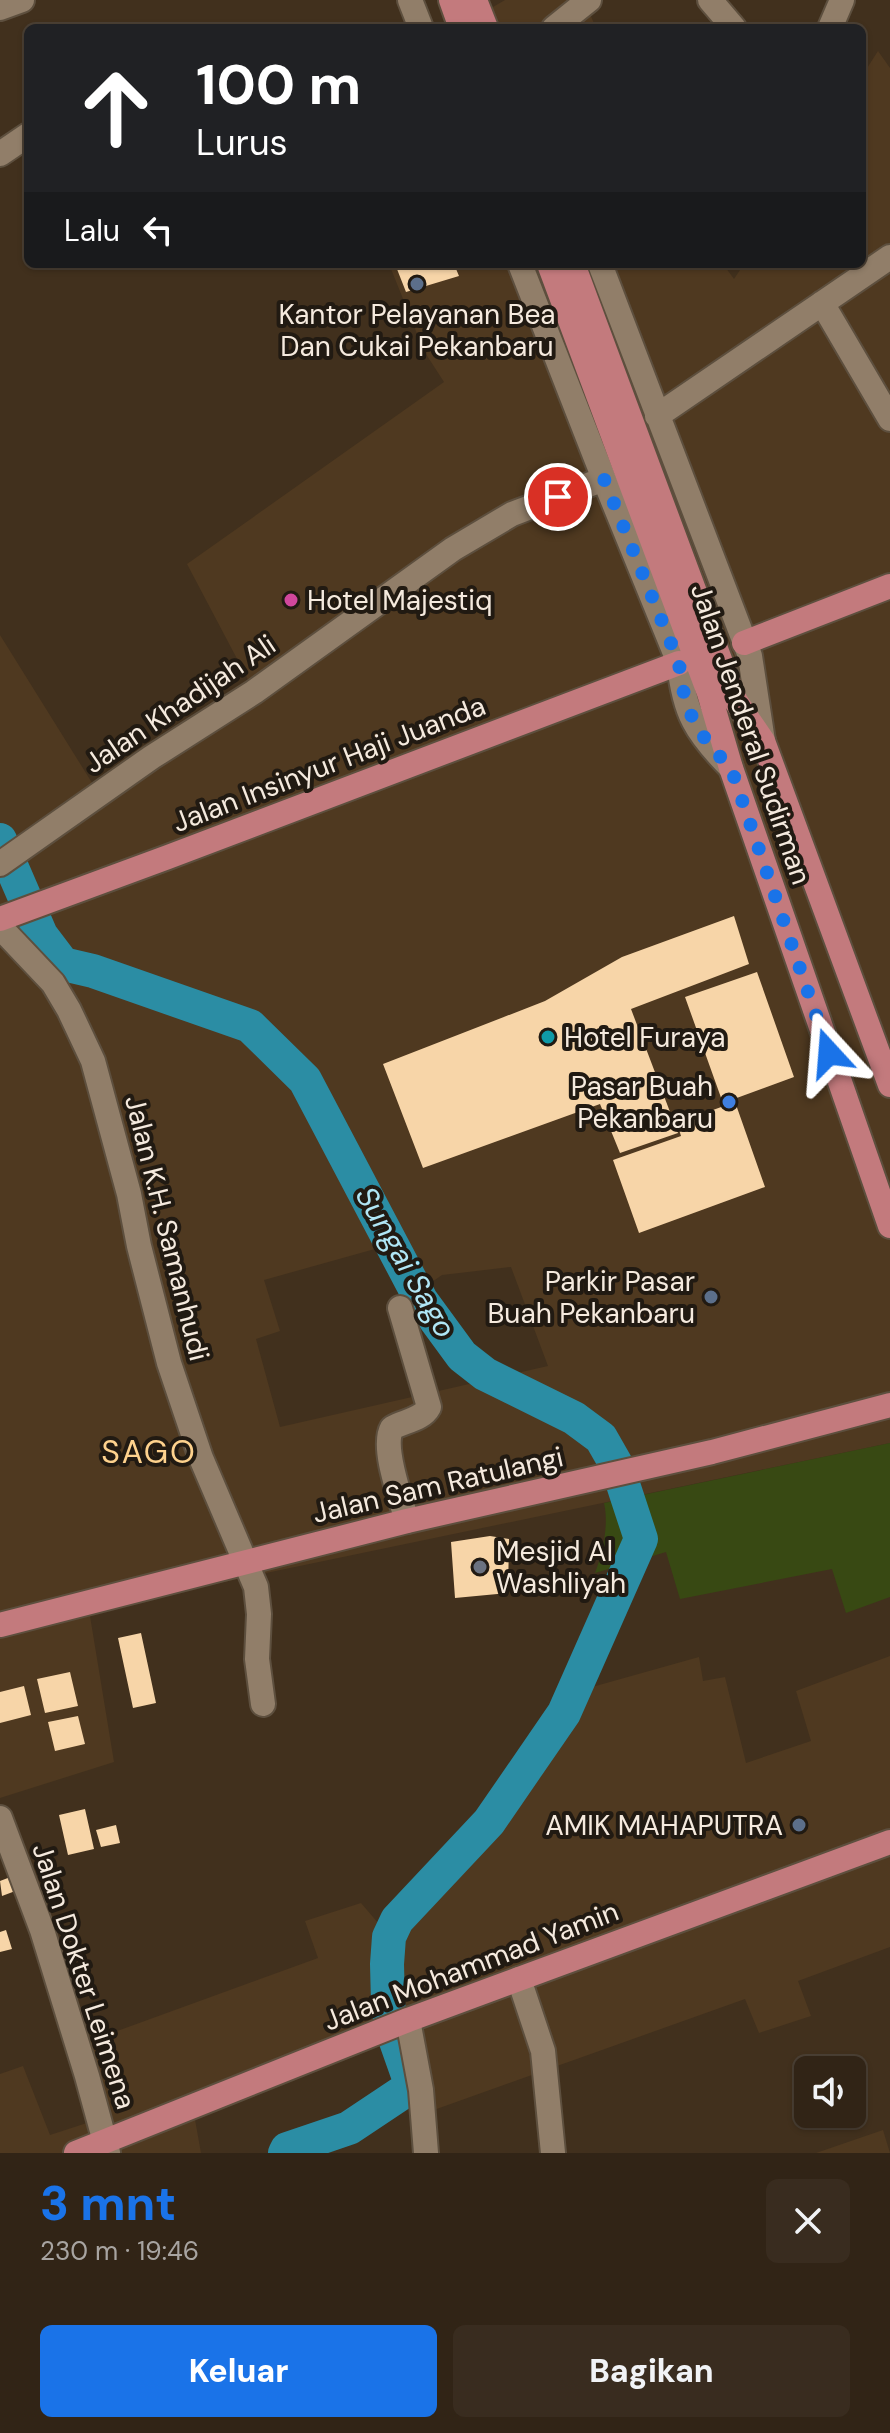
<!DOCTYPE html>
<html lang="id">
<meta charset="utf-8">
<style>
body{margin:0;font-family:"DM Sans",sans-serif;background:#392c1f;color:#f1f3f6;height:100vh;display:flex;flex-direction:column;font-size:30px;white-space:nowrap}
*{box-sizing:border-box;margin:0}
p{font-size:26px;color:#a8a4a1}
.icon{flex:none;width:44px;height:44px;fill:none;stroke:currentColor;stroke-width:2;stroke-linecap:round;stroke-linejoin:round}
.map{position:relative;height:2153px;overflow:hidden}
.details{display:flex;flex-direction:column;background:#312416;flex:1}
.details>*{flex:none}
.guide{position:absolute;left:24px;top:24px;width:842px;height:244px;border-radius:12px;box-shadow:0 2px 6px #0004,0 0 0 2px #4c4135;background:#202124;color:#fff;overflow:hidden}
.tools{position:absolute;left:794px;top:2056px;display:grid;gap:16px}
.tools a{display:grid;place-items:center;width:72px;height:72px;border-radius:12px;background:#312416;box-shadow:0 2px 6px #0004,0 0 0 2px #4c4135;font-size:40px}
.pin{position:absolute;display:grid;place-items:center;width:68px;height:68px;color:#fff;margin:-34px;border:4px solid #fff;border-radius:50%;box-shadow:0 2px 8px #0007}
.me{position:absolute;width:88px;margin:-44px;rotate:341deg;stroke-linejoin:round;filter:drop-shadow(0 0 6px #0008)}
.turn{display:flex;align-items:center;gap:28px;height:168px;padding:0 40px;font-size:36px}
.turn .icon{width:104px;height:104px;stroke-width:2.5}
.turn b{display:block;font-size:56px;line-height:68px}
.then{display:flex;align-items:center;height:76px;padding:0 40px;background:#0003;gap:16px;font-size:30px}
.round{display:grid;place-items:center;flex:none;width:84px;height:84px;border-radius:12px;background:#392c1f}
.overview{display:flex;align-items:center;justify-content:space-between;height:136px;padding:0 40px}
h1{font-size:48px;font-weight:800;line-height:60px;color:#1a73e8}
.cta{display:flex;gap:16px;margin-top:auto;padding:16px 40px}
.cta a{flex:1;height:92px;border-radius:12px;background:#1a73e8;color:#fff;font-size:32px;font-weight:800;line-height:92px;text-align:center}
.cta a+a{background:#392c1f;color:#f1f3f6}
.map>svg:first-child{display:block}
.built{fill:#4f3920;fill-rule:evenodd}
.green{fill:#384913}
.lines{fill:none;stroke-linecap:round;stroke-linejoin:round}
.river{stroke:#2b8da4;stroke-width:34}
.building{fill:#f7d5a8}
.minor-casing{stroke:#5d4f3e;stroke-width:28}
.major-casing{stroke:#5d4f3e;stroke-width:28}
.minor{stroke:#917e69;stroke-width:24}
.major{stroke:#c37a7d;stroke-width:24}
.route{stroke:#1a73e8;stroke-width:14;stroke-dasharray:0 25.2}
.service-dot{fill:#5c6f8a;stroke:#211a12;stroke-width:3}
.hotel-dot{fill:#d1479c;stroke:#211a12;stroke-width:3}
.culture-dot{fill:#0f9aa8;stroke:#211a12;stroke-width:3}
.shop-dot{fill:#3f7fe0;stroke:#211a12;stroke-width:3}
.worship-dot{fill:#6b7280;stroke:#211a12;stroke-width:3}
.labels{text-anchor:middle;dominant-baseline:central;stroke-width:8;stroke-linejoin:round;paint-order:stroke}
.poi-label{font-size:28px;fill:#f5eade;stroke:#211a12;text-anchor:start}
.street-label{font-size:28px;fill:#f5eade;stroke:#211a12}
.water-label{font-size:30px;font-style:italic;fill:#b0e6f5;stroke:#211a12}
.quarter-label{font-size:32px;letter-spacing:2px;fill:#fed28d;stroke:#211a12}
</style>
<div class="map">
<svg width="890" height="2153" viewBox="0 0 890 2153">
<rect width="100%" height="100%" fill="#41301d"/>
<!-- built -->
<path class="built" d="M 505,0 L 584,0 L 596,28 L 457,28 Z
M 878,51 L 890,68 L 890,1443 L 89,1610 L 114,1762 L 0,1798 L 0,635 L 99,794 L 254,691 L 187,564 L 444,382 L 424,351 L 389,264 L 723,264 L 734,279 L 744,264 L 862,264 L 862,76 ZM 382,1247 L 410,1297 L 442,1275 L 511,1267 L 548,1366 L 280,1427 L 256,1339 L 280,1331 L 264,1280 Z
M 890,1656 L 890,1947 L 798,1981 L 811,2016 L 759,2033 L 745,1999 L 431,2111 L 410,2031 L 194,2114 L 201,2153 L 0,2153 L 0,2074 L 23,2066 L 50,2135 L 99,2119 L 76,2046 L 318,1958 L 305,1921 L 361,1903 L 379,1924 L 383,1935 L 402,1909 L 458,1848 L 560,1696 L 699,1657 L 703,1681 L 725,1677 L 746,1763 L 811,1741 L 796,1691 Z
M 883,2130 L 890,2153 L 816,2153 Z"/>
<!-- green -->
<path class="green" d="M 890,1443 L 890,1597 L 846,1613 L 832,1569 L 680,1599 L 666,1552 L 595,1573 C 603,1552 609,1524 604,1503 Z"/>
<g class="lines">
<!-- river -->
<path class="river" d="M 0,840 L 41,935 L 63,964 L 93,971 L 250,1026 L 305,1080 L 421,1300 L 462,1356 L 485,1374 L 574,1418 L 601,1438 L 617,1466 L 641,1539 L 564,1713 L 489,1822 L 397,1920 L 389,1937 L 387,1964 L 388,2003 L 391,2027 L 410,2081 L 409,2088 L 349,2128 L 287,2149 L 285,2153"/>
</g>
<!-- building -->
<path class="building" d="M 395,264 L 454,264 L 459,276 L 406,292 Z
M 734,916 L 749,964 L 631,1009 L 678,1133 L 620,1153 L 600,1104 L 423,1168 L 383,1064 L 545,1001 L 622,957 Z
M 757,972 L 794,1077 L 734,1099 L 765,1187 L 639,1233 L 613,1160 L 681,1136 L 677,1123 L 724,1106 L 685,997 Z
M 490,1536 L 509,1539 L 508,1593 L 455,1598 L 451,1542 Z
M 141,1633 L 156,1703 L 133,1708 L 118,1638 Z
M 70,1672 L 78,1706 L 45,1713 L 37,1679 Z
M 24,1686 L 31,1715 L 0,1723 L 0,1692 Z
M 78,1716 L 85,1744 L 55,1751 L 48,1722 Z
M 85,1809 L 94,1849 L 68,1855 L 59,1815 Z
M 116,1825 L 120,1843 L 101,1847 L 96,1830 Z
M 13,1876 L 18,1890 L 2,1896 L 0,1881 Z
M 6,1930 L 12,1949 L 0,1952 L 0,1932 Z"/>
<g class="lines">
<defs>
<path id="minor" d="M 410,0 L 421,28
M 710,0 L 734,28
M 0,8 L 22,0
M 554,28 L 589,0
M 830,28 L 842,0
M 0,154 L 28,135
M 520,264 L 604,479 L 679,663 C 684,713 696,733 731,768
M 600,264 L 750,656 L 763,741
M 822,303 L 890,419
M 657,416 L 890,257
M 0,864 L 152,757 L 254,692 L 453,549 L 512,514 L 604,479
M 0,927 L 53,983 L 69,1010 L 93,1061 L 129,1194 L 139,1246 L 169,1363 L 201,1458 L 256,1587 L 259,1614 L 257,1659 L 263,1704
M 400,1308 L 429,1407 C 422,1420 404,1421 392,1428 C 381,1447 401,1499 407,1521
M 0,1818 L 42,1930 L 87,2076 L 108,2153
M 519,1979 L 543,2051 L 553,2153
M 408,2020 L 421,2090 L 426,2153"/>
<path id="major" d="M 451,0 L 461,28
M 475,0 L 486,28
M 549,264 L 709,693 L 731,768 L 890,1226
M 573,264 L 735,700 L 763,741 L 890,1085
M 744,643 L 890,586
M 0,919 L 168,857 L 679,663
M 0,1625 L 407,1521 L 712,1452 L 890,1405
M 76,2153 L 408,2020 L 890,1842"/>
</defs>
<!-- minor casing -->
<use href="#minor" class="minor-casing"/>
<!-- major casing -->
<use href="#major" class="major-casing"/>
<!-- minor -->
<use href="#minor" class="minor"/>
<!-- major -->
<use href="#major" class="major"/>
</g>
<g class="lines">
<!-- route -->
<path class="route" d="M 558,497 L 604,479 L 679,663 C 684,712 697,734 731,768 L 829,1053"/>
</g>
<!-- markers -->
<g class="service-dot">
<circle cx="417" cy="284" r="8"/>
<circle cx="711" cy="1297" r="8"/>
<circle cx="799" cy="1825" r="8"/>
</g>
<circle class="hotel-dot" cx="291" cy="600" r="8"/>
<circle class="culture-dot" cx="548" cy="1037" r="8"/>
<circle class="shop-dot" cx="729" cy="1102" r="8"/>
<circle class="worship-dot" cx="480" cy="1567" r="8"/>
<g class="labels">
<!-- poi labels -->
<g class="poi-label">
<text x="417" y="314" text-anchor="middle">Kantor Pelayanan Bea<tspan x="417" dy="32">Dan Cukai Pekanbaru</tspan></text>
<text x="307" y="600">Hotel Majestiq</text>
<text x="564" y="1037">Hotel Furaya</text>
<text x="713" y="1086" text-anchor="end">Pasar Buah<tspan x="713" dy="32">Pekanbaru</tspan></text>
<text x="695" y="1281" text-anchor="end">Parkir Pasar<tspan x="695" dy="32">Buah Pekanbaru</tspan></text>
<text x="496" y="1551">Mesjid Al<tspan x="496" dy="32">Washliyah</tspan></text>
<text x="783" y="1825" text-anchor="end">AMIK MAHAPUTRA</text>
</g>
<!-- street labels -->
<g class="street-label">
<text transform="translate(180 704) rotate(-34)">Jalan Khadijah Ali</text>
<text transform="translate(751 734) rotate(71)">Jalan Jenderal Sudirman</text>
<text transform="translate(329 764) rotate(-21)">Jalan Insinyur Haji Juanda</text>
<text transform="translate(167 1228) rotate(76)">Jalan K.H. Samanhudi</text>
<text transform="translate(438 1485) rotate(-13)">Jalan Sam Ratulangi</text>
<text transform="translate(471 1966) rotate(-21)">Jalan Mohammad Yamin</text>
<text transform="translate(84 1976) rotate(72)">Jalan Dokter Leimena</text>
</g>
<!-- water labels -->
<g class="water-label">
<text transform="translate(406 1262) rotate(60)">Sungai Sago</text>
</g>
<!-- quarter labels -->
<g class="quarter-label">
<text x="149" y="1452">SAGO</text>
</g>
</g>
</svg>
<div class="tools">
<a><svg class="icon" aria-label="sound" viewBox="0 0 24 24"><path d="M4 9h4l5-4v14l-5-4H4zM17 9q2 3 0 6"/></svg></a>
</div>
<div class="pin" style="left:558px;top:497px;background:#d93025"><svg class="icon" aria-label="arrive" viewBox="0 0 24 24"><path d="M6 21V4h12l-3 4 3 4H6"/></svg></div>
<svg class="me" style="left:829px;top:1053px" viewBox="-20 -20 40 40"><path d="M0-17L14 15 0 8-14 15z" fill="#1a73e8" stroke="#fff" stroke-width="4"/></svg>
<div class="guide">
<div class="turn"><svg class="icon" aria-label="ahead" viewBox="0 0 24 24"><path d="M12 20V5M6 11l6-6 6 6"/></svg><div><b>100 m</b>Lurus</div></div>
<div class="then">Lalu<svg class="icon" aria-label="left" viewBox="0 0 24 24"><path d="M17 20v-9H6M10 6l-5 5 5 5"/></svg></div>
</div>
</div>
<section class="details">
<div class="overview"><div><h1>3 mnt</h1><p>230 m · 19:46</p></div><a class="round"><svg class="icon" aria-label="close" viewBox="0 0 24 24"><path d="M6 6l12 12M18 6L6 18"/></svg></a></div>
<div class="cta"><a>Keluar</a><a>Bagikan</a></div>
</section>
